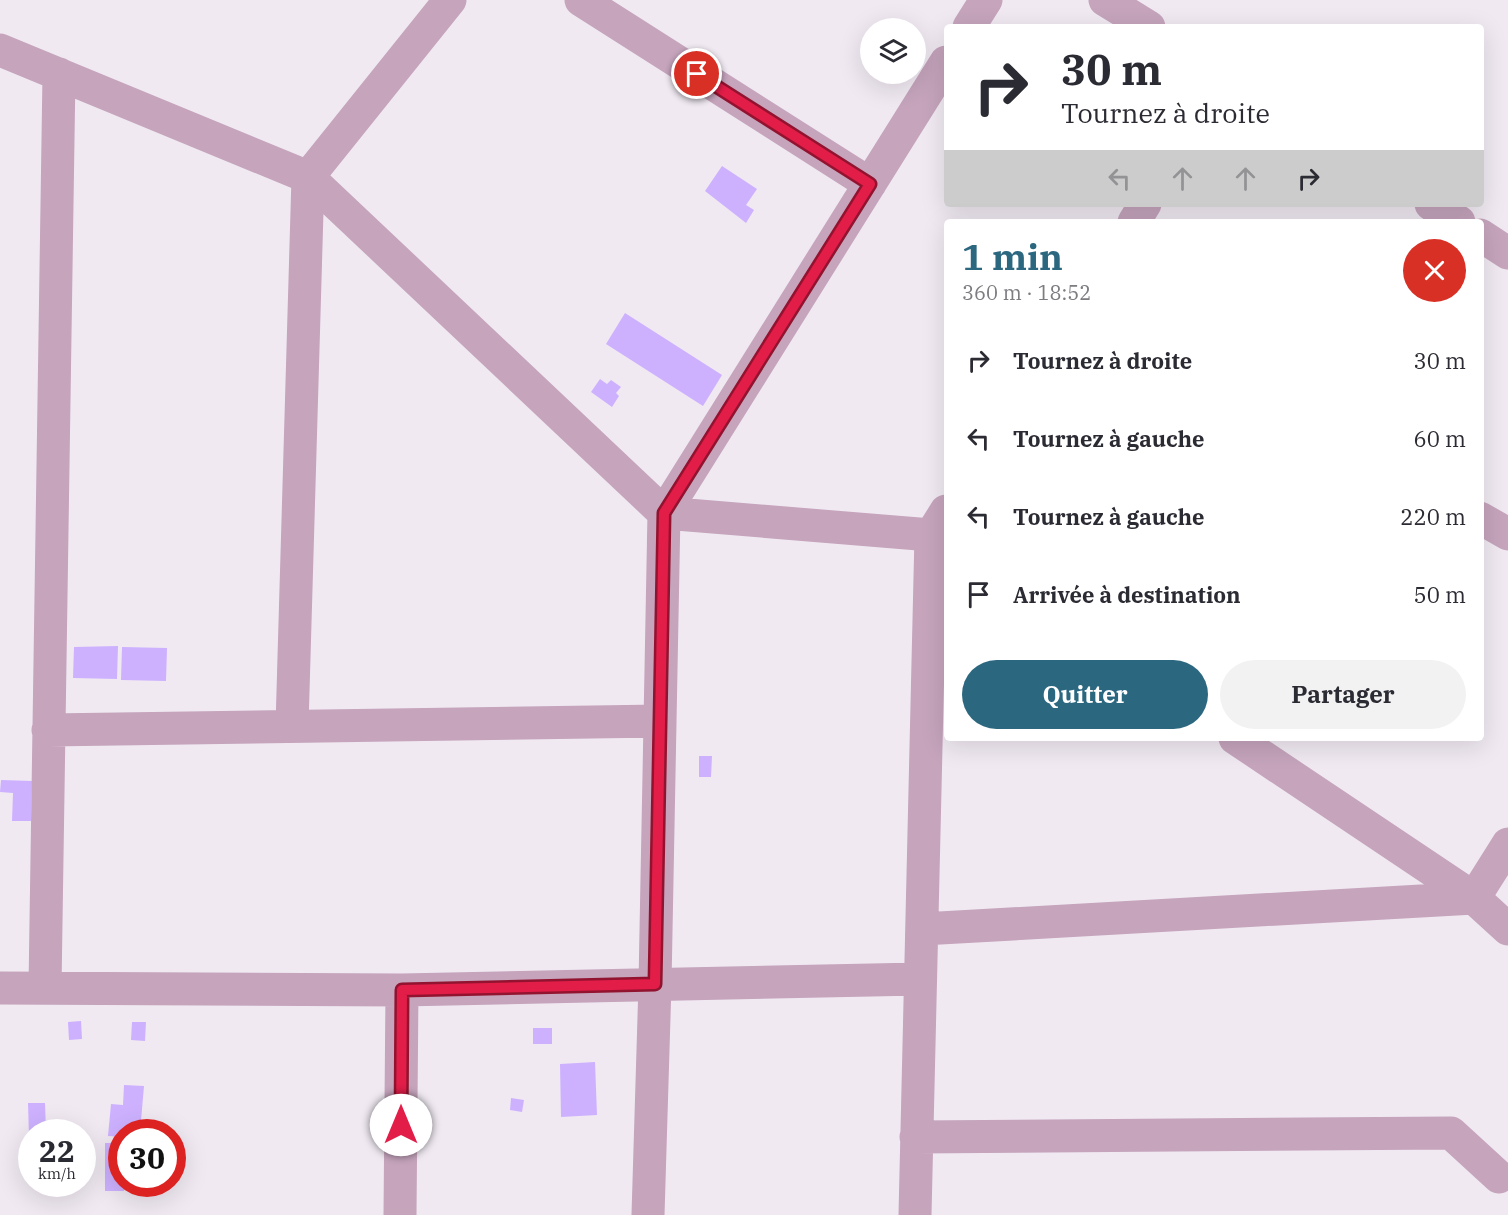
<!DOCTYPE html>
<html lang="fr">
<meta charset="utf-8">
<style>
body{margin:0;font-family:"IBM Plex Serif",serif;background:#f2f2f3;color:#2b2b33;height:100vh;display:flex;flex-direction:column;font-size:22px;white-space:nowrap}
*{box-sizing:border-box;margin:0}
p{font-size:20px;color:#7c7c81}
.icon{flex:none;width:33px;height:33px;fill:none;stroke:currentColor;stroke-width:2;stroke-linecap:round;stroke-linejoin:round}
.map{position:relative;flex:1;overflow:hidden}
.details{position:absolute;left:944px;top:219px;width:540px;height:522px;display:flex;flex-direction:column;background:#fff;border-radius:6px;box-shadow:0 6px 24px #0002}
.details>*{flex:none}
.top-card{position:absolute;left:944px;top:24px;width:540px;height:183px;border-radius:6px;box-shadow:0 6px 24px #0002;background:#fff;color:#2b2b33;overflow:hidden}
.tools{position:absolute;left:860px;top:18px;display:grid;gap:12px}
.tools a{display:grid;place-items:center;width:66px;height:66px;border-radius:50%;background:#fff;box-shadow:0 6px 24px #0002;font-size:30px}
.speed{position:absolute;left:18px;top:1119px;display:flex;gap:12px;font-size:30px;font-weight:700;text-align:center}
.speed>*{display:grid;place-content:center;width:78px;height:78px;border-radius:50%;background:#fff;box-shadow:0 6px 24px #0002;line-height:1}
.speed small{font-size:15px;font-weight:400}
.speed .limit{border:9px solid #d22;background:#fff;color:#111}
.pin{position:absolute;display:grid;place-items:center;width:51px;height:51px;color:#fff;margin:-26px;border:3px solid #fff;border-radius:50%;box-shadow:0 2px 6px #0007}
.me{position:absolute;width:66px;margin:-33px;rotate:0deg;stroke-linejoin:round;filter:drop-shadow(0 0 4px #0008)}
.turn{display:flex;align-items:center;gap:21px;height:126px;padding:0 18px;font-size:27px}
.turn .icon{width:78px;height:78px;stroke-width:2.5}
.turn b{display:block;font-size:42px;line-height:51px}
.lanes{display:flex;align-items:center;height:57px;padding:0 18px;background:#0003;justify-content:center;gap:30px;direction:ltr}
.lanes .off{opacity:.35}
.round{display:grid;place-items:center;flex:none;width:63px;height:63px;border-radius:32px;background:#f2f2f3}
.summary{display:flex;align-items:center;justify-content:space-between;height:102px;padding:0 18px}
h1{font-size:36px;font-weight:800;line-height:45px;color:#2c6780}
.primary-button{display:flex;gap:12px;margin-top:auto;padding:12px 18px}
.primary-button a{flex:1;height:69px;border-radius:36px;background:#2c6780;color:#fff;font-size:24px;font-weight:800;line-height:69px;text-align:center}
.primary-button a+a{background:#f2f2f3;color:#2b2b33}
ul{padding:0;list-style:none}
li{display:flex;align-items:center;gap:18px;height:78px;padding:0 18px}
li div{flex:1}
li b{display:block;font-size:22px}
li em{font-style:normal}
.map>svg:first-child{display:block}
.building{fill:#cdb1ff}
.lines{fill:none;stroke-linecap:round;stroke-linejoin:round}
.minor{stroke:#c5a4bc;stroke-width:33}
.route-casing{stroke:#92132f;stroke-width:15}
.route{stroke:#e11d48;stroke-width:10}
</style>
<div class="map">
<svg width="1508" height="1215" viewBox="0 0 1508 1215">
<rect width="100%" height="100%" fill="#f0e9f2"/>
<!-- building -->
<path class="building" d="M 722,166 L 757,189 L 746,205 L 754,210 L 746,223 L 705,191 Z
M 625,313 L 722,375 L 703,406 L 606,344 Z
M 600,379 L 607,384 L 611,380 L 621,387 L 616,393 L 619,396 L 612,407 L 591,392 Z
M 118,646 L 117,679 L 73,678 L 74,647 Z
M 122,647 L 167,648 L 166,681 L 121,680 Z
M 699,756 L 712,756 L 711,777 L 699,777 Z
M 1,780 L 32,781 L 31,821 L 12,821 L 13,793 L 0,792 Z
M 81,1021 L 82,1039 L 69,1040 L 68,1022 Z
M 132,1022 L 146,1022 L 145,1041 L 131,1040 Z
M 533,1028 L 552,1028 L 552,1044 L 533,1044 Z
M 595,1062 L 597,1115 L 561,1117 L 560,1064 Z
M 124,1085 L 144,1086 L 140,1132 L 122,1132 L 122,1137 L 108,1136 L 111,1104 L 123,1105 Z
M 511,1098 L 524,1100 L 522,1112 L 510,1110 Z
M 28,1103 L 45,1103 L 46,1132 L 32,1132 L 32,1136 L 29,1137 Z
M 105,1143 L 122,1143 L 122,1184 L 124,1184 L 124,1191 L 105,1191 Z"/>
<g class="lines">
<!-- minor -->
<path class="minor" d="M 581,0 L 870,184
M 1105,0 L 1149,27
M 969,27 L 986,0
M 0,50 L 308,177 L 664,513 L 655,984 L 648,1215
M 946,62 L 664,513 L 931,535 L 946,546
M 1431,204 L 1459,222
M 1134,222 L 1145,204
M 1480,235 L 1508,253
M 1480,518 L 1508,534
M 292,726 L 308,177 L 450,0
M 48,730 L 660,721
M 1235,738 L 1474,898 L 1508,929
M 1474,898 L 1508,844
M 922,929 L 1474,898
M 0,988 L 402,990 L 920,979
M 45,988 L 59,74
M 916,1137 L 1451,1133 L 1499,1177
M 400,1215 L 402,990
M 915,1215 L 931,535 L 946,511"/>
</g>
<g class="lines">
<defs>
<path id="route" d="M 401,1125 L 402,990 L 655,984 L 664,513 L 870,184 L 697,74"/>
</defs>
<!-- route casing -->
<use href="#route" class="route-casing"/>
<!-- route -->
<use href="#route" class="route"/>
</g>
</svg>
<div class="tools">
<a><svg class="icon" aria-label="layers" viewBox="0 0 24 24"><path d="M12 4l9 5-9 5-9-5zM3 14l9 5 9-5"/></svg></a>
</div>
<div class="speed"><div>22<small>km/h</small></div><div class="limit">30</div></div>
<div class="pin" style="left:697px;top:74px;background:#d93025"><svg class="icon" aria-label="arrive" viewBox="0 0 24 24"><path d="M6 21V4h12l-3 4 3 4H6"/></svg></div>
<svg class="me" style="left:401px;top:1125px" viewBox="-20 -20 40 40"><circle r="19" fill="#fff"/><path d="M0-13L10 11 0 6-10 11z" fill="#e11d48"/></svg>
<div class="top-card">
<div class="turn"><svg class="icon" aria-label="right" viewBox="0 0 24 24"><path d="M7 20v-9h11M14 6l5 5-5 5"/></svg><div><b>30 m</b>Tournez à droite</div></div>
<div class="lanes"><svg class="icon off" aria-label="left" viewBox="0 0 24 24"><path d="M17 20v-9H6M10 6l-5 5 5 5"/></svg><svg class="icon off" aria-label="ahead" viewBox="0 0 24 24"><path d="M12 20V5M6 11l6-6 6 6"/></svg><svg class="icon off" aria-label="ahead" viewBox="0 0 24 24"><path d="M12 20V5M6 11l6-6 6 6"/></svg><svg class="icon" aria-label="right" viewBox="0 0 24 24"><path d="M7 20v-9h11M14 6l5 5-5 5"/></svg></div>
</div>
<section class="details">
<div class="summary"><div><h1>1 min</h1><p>360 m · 18:52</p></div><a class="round" style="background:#d93025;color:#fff"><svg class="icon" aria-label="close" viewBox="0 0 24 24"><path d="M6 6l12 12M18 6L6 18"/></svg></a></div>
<ul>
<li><svg class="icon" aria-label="right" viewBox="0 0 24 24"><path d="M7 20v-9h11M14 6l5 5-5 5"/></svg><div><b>Tournez à droite</b></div><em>30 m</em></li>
<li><svg class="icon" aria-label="left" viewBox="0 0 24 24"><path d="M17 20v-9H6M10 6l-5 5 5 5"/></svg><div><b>Tournez à gauche</b></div><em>60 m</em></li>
<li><svg class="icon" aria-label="left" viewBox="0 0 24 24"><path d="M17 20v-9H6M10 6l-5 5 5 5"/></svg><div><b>Tournez à gauche</b></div><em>220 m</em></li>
<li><svg class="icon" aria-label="arrive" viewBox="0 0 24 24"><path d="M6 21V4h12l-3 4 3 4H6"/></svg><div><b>Arrivée à destination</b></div><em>50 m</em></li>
</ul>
<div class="primary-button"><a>Quitter</a><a>Partager</a></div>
</section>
</div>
